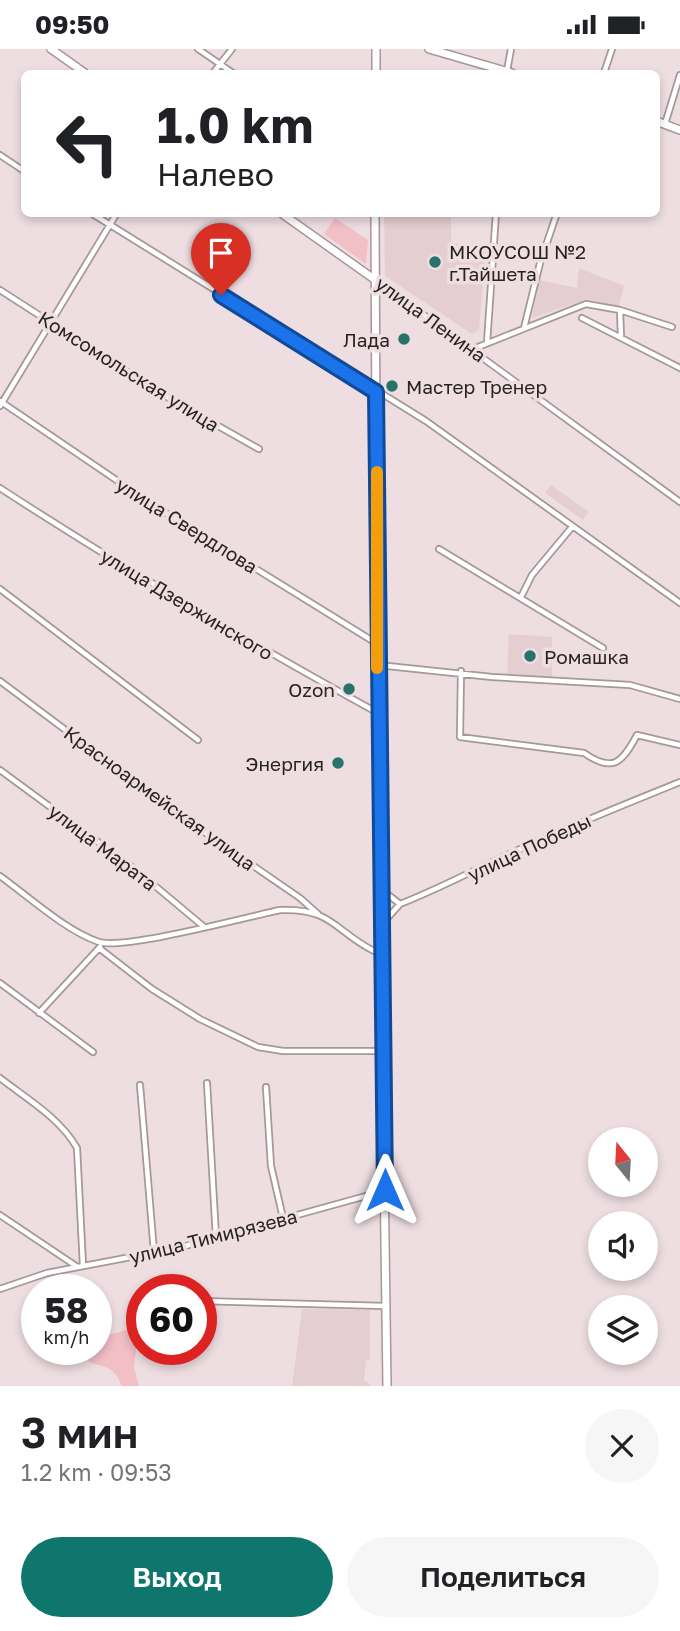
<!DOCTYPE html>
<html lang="ru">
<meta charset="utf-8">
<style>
body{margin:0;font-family:"Golos Text",sans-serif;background:#f6f6f6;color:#202124;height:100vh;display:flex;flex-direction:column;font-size:26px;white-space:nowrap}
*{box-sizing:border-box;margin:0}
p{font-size:23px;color:#757577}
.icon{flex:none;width:38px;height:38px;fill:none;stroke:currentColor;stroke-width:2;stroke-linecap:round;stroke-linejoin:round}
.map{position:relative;height:1337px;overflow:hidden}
.details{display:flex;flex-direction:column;background:#fff;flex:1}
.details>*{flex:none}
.banner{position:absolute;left:21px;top:21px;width:639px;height:147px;border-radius:10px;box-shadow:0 4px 10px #0003;background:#fff;color:#202124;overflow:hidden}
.needle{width:46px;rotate:342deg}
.buttons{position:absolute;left:588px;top:1078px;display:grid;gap:14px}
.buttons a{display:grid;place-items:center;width:70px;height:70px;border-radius:50%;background:#fff;box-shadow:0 4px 10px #0003;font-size:35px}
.speed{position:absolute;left:21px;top:1225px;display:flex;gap:14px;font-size:35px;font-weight:700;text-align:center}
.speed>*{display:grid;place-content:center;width:91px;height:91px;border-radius:50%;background:#fff;box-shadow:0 4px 10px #0003;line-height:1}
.speed small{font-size:18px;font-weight:400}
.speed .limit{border:10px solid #d22;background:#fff;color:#111}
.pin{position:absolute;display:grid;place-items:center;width:60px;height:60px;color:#fff;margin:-72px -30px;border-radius:50% 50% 50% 0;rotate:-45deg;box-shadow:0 0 7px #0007}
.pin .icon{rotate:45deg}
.me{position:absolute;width:77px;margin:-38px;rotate:0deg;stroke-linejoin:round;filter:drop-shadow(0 0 5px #0008)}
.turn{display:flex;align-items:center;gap:24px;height:147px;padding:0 21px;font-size:32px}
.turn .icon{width:91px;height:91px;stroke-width:2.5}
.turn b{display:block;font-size:49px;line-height:60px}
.round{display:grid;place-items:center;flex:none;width:74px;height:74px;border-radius:37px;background:#f6f6f6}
.summary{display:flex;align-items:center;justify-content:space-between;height:119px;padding:0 21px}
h1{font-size:42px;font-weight:600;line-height:52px}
.primary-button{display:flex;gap:14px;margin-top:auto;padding:14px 21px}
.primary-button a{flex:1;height:80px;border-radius:42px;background:#0f766e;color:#fff;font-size:28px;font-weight:600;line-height:80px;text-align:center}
.primary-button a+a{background:#f6f6f6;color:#202124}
.status{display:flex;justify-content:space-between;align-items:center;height:49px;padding:0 35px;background:#fff;direction:ltr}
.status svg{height:19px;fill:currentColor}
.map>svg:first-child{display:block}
.built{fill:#e5ced1}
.green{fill:#f2bfc7}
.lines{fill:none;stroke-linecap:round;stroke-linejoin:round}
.minor-casing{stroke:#a69799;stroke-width:8}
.secondary-casing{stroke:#a69799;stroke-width:10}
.primary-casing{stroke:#a69799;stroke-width:10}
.minor{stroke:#fff;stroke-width:4.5}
.secondary{stroke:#fff;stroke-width:7}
.primary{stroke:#fff;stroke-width:7}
.route-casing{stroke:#114b97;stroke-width:18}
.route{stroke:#1a73e8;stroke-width:12}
.slow{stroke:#f59e0b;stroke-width:12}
.poi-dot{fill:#28726c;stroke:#eedee1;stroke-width:2.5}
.labels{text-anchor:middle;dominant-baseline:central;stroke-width:7;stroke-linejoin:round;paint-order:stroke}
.poi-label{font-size:19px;fill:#282223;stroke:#eedee1;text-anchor:start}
.street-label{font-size:19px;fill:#282223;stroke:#eedee1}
</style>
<div class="status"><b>09:50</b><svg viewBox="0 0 49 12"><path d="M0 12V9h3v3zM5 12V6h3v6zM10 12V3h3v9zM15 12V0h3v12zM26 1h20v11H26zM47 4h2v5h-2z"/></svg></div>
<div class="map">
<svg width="680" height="1337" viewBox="0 0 680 1337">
<rect width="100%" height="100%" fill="#eedee1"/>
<!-- built -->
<path class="built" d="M 384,165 L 451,165 L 451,194 L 479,196 L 479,198 L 486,199 L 479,281 L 472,285 L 385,227 Z
M 579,219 L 624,237 L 619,258 L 587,250 L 532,269 L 539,231 L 577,239 Z
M 551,436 L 589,463 L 583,471 L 545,444 Z
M 509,585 L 552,588 L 552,628 L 507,626 Z
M 302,1260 L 370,1261 L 370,1311 L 366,1311 L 364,1331 L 371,1337 L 292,1337 Z"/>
<!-- green -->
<path class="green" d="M 335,169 L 368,191 L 366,215 L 324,185 Z
M 126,1281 L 137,1292 L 134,1318 L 139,1337 L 122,1337 C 120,1333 116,1324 111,1321 C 99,1313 88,1319 82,1302 L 96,1300 L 96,1290 Z"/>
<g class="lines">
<defs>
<path id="minor" d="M 198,0 L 233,24
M 507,22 L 511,0
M 213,24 L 232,0
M 604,24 L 612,0
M 665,75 L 680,26
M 0,106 L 24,122
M 91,164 L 426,372 L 680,554
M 376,231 L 680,453
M 0,241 L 162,345 L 259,400
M 620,261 L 621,288
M 582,269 L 680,319
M 524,279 L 540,214 L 557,164
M 487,294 L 496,164
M 473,300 L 586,255 L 620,261 L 672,278
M 0,352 L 156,458 L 376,594
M 0,357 L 117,164
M 0,439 C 123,519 249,593 378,664
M 439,500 L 603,599
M 0,540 L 198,691
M 521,548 L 532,526 L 572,478
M 378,616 L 492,628 L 630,636 L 680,650
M 461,622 L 460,688 L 584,704 C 613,724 622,714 637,686 L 680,696
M 0,632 L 178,765 L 300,849 L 318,865
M 0,721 L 136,821 L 203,877
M 0,827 C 28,847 66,882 99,893 C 124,901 247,868 280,861 C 333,859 334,882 374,902 L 382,900
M 382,841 L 400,855 C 431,843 458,829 488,815 C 550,785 616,759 680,733
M 383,874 L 400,855
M 99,899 L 152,940 L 200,970 L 258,998 L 283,1002 L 383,1002
M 0,934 L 93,1003
M 39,964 L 100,898
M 0,1029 C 27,1050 60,1069 77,1099 L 83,1217
M 207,1034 L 216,1188
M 140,1036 L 154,1203
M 266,1038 L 271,1117 L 283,1169
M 0,1166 L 76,1217
M 0,1240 L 47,1224 L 178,1199 L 384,1142
M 201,1252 L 385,1257"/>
<path id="secondary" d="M 51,0 L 85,24
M 281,164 L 374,230"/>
<path id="primary" d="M 429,0 L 512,24
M 376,24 L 376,0
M 656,72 L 680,81
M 375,164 L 377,616 L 387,1337"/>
</defs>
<!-- minor casing -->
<use href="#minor" class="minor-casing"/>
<!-- secondary casing -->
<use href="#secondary" class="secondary-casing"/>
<!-- primary casing -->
<use href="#primary" class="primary-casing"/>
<!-- minor -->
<use href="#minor" class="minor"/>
<!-- secondary -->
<use href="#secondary" class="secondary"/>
<!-- primary -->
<use href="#primary" class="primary"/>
</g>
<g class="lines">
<defs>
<path id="route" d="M 221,246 L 376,343 L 385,1141"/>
</defs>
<!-- route casing -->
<use href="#route" class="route-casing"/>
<!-- route -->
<use href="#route" class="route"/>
<!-- slow -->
<path class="slow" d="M 377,423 L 377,619"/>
</g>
<!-- markers -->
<g class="poi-dot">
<circle cx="435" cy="213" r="7"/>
<circle cx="404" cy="290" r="7"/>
<circle cx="392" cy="337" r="7"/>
<circle cx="530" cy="607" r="7"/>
<circle cx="349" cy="640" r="7"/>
<circle cx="338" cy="714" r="7"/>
</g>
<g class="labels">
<!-- poi labels -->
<g class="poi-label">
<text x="449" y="202">МКОУСОШ №2<tspan x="449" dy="22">г.Тайшета</tspan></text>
<text x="390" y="290" text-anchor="end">Лада</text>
<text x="406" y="337">Мастер Тренер</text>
<text x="544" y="607">Ромашка</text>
<text x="335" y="640" text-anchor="end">Ozon</text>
<text x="324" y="714" text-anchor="end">Энергия</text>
</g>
<!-- street labels -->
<g class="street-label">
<text transform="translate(431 270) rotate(36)">улица Ленина</text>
<text transform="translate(129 322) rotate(32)">Комсомольская улица</text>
<text transform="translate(187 476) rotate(32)">улица Свердлова</text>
<text transform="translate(187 555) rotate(31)">улица Дзержинского</text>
<text transform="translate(160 749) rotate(36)">Красноармейская улица</text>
<text transform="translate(103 798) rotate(37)">улица Марата</text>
<text transform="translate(529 798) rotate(-25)">улица Победы</text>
<text transform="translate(213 1187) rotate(-14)">улица Тимирязева</text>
</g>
</g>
</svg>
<div class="buttons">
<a><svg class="needle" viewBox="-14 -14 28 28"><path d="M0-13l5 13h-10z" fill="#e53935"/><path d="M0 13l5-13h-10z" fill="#757577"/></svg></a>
<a><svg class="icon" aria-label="sound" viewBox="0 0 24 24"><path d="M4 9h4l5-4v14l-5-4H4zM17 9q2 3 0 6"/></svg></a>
<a><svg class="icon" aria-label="layers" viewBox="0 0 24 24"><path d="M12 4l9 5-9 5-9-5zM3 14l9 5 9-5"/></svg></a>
</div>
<div class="speed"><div>58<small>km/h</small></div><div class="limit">60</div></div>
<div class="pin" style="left:221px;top:246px;background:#d93025"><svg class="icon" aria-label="arrive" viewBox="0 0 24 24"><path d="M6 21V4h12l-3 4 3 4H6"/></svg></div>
<svg class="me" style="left:385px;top:1141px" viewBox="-20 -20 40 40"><path d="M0-17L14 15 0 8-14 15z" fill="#1a73e8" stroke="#fff" stroke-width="4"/></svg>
<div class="banner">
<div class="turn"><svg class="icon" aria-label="left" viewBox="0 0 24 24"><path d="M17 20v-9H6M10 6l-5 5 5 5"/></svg><div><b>1.0 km</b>Налево</div></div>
</div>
</div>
<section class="details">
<div class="summary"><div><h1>3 мин</h1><p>1.2 km · 09:53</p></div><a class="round"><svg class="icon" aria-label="close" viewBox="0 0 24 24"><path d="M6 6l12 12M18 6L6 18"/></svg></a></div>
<div class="primary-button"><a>Выход</a><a>Поделиться</a></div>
</section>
